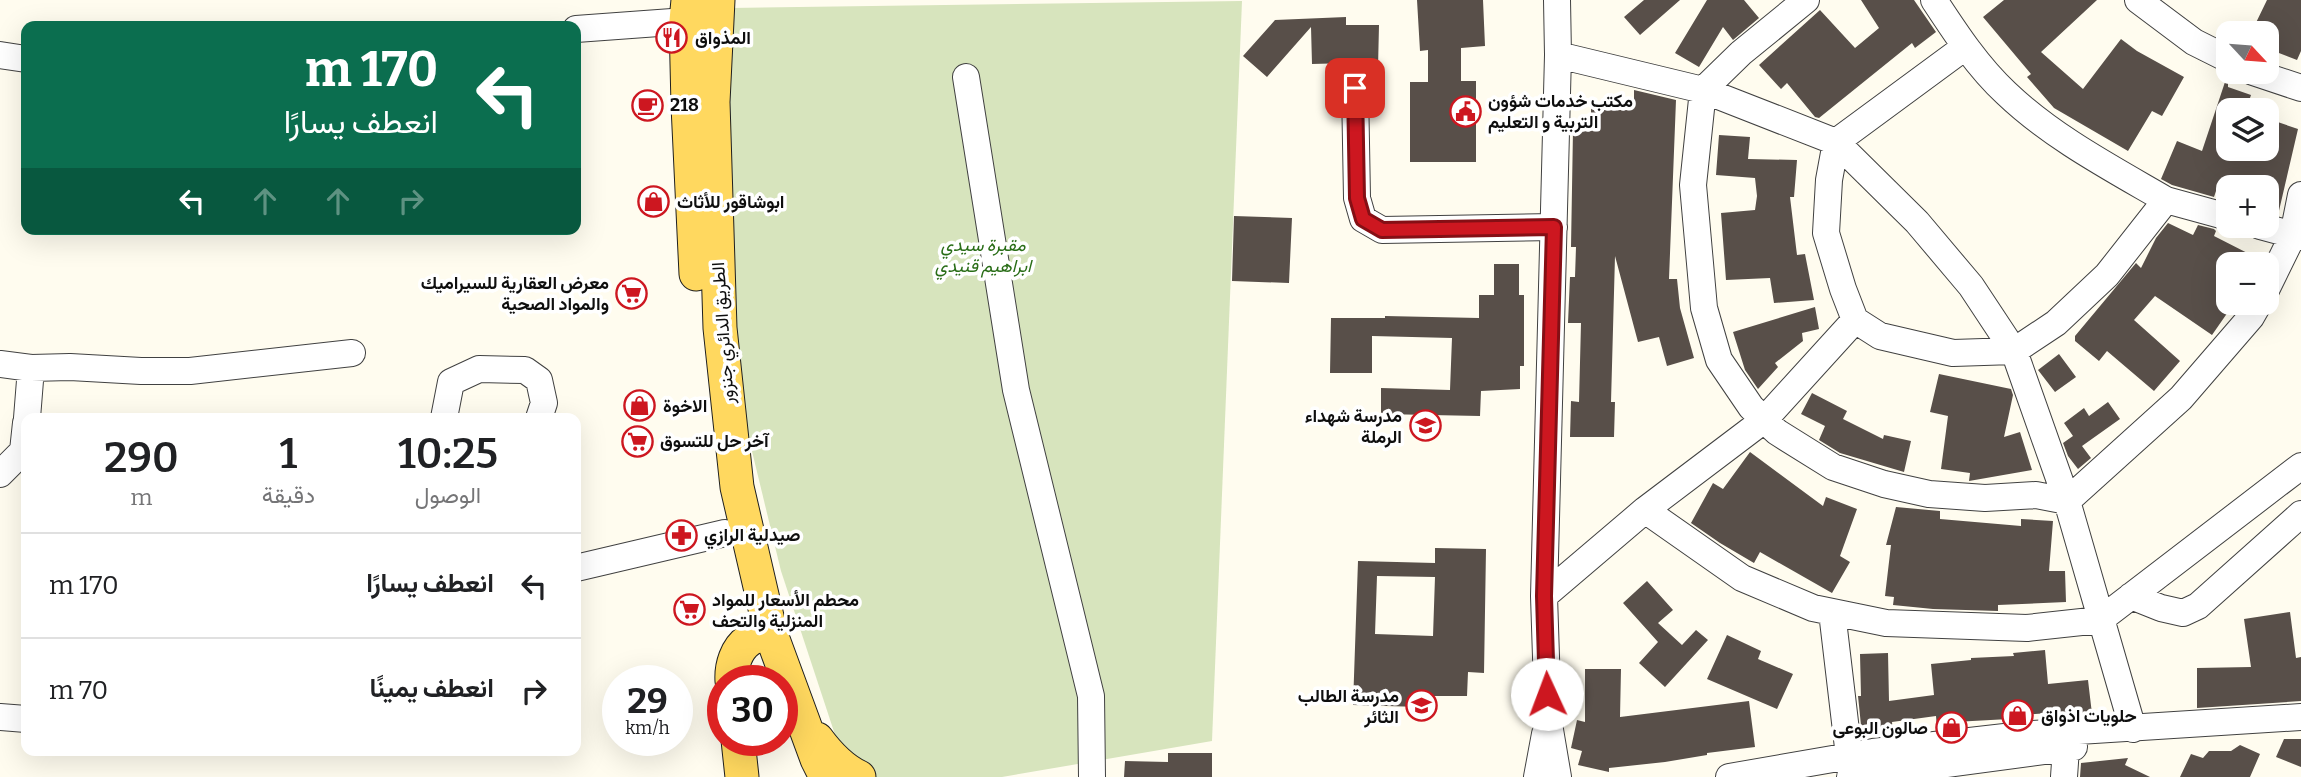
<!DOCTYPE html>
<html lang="ar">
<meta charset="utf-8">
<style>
body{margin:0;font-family:Bitter,Vazirmatn,serif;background:#f2f2f2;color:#202124;direction:rtl;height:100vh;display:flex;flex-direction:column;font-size:26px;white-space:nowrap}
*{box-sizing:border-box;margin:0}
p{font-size:23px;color:#757577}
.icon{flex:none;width:38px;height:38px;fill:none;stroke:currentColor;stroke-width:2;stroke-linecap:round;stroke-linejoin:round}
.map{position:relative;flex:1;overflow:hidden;direction:ltr}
.details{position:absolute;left:21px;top:413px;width:560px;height:343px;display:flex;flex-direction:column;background:#fff;border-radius:14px;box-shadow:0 7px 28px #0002;direction:rtl}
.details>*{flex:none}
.guide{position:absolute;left:21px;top:21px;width:560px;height:214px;border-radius:14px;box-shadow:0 7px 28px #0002;direction:rtl;background:#0b6e4f;color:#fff;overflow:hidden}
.needle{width:46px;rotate:116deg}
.tools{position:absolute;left:2216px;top:21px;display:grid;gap:14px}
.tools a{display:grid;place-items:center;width:63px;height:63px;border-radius:14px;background:#fff;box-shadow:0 7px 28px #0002;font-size:35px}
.speed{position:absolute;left:602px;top:665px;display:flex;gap:14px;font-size:35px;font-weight:700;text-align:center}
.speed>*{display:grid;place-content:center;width:91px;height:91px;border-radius:50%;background:#fff;box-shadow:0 7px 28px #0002;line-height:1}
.speed small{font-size:18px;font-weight:400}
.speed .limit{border:10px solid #d22;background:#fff;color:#111}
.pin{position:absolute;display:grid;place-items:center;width:60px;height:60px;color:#fff;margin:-30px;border-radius:14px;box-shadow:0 4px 10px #0006}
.me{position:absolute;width:77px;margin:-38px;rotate:358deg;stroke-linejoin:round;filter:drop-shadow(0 0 5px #0008)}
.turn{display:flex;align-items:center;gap:24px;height:147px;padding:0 28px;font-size:32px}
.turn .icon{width:91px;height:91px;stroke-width:2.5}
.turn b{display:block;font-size:49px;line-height:60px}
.lanes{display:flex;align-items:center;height:66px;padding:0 28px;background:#0003;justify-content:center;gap:35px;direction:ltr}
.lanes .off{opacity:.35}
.eta{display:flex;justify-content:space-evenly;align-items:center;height:119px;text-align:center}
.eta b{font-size:42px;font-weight:600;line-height:49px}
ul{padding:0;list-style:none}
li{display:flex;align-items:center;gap:21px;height:105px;padding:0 28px;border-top:2px solid #e0e0e0}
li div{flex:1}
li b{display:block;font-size:26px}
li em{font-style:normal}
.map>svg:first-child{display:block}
.cemetery{fill:#d7e4bd}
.building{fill:#584f49;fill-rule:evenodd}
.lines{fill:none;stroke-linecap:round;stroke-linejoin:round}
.minor-casing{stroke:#414141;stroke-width:28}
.major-casing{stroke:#1f1f1f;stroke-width:35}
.minor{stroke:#fff;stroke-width:26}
.major{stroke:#ffd85f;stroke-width:33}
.route-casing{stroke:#850f15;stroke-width:18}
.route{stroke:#cd1720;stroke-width:12}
.labels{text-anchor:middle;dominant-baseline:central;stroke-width:7;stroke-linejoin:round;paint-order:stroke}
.poi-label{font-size:18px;font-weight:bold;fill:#0e0e0e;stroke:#fff;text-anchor:start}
.park-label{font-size:18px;font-style:italic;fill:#296d17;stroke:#fff}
.street-label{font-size:18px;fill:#0e0e0e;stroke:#fff}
</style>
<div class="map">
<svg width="2301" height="777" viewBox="0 0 2301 777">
<rect width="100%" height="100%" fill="#fffcef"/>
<!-- cemetery -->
<path class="cemetery" d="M 1242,1 L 1212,741 L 1002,777 L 852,777 L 846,768 L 781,571 L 742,410 L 729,197 L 730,8 Z"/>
<!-- building -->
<path class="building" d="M 1417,0 L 1483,0 L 1485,46 L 1461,48 L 1461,81 L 1476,81 L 1476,162 L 1410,162 L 1410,82 L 1428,82 L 1428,50 L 1420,51 Z
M 1644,0 L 1680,0 L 1640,35 L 1624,17 Z
M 1707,0 L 1744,0 L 1759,18 L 1733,40 L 1723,27 L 1699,67 L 1675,53 Z
M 1861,0 L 1914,0 L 1936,32 L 1915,48 L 1912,43 L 1819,118 L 1815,117 L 1787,83 L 1781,89 L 1759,65 L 1820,10 L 1855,48 L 1879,28 Z
M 2004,0 L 2097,0 L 2041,52 L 2083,89 L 2121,39 L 2137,51 L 2184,77 L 2162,116 L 2152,111 L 2128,151 L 2054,108 L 2027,77 L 2031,74 L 1983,17 Z
M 2267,0 L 2301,0 L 2301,51 L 2297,60 L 2266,48 L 2266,33 L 2251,33 Z
M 1346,17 L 1346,25 L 1379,25 L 1378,68 L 1349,68 L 1349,63 L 1312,64 L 1311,27 L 1267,77 L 1243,56 L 1275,20 Z
M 2225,82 L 2228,82 L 2228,87 L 2251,95 L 2246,110 L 2228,110 L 2228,149 L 2266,149 L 2266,118 L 2298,129 L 2278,215 L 2266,211 L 2266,187 L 2228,187 L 2228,196 L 2216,191 L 2214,197 L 2172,185 L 2161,179 L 2177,141 L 2202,151 Z
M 1634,90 L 1676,100 L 1669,279 L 1677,279 L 1680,308 L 1694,358 L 1667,366 L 1659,337 L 1638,342 L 1615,256 L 1611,402 L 1615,402 L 1614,437 L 1570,437 L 1571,401 L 1579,402 L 1581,323 L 1568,323 L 1570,277 L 1575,277 L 1576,247 L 1571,247 L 1573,130 L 1591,130 L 1591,102 L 1634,103 Z
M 1719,135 L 1750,137 L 1748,159 L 1797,160 L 1794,197 L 1790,197 L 1796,247 L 1797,255 L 1805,254 L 1814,300 L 1774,303 L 1770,278 L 1726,280 L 1721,213 L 1755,210 L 1757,196 L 1755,178 L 1716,175 Z
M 1234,216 L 1292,218 L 1289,283 L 1232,281 Z
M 2168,223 L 2193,235 L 2198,225 L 2214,229 L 2216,231 L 2214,236 L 2263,261 L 2261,264 L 2228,264 L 2228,312 L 2212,335 L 2155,296 L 2134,320 L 2180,361 L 2154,391 L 2107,351 L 2099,361 L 2075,341 L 2075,336 L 2136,263 L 2141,268 L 2156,238 Z
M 1494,264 L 1519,264 L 1519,295 L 1524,295 L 1524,366 L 1520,366 L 1520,389 L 1481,391 L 1480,416 L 1381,414 L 1381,388 L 1450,390 L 1452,338 L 1372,336 L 1372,373 L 1330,373 L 1331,318 L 1385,318 L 1385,316 L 1479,318 L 1479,295 L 1494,295 Z
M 1815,307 L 1819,329 L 1802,333 L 1803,341 L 1775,363 L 1778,367 L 1758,389 L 1745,370 L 1733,332 Z
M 2059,354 L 2076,377 L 2055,392 L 2038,370 Z
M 1939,374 L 2011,389 L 2013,395 L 2004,437 L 2020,432 L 2032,470 L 1969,481 L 1970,473 L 1941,469 L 1948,416 L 1930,412 Z
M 1812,393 L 1847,411 L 1843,419 L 1883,439 L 1884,435 L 1911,441 L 1904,472 L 1840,453 L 1819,440 L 1825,426 L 1801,414 Z
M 2108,402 L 2120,419 L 2082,446 L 2091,458 L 2078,469 L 2068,456 L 2063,443 L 2073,436 L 2064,423 L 2084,408 L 2089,416 Z
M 1750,452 L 1823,506 L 1826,497 L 1857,509 L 1840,556 L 1850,562 L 1832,593 L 1760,552 L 1754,563 L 1720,543 L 1691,523 L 1713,483 L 1723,489 Z
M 1896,507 L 1940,511 L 1940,519 L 2021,526 L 2021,519 L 2053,521 L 2049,571 L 2065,571 L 2066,602 L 1998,605 L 1998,611 L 1933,609 L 1893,605 L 1894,597 L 1885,596 L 1891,545 L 1886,545 Z
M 1435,548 L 1486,549 L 1484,673 L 1468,672 L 1467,696 L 1420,696 L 1420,707 L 1353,705 L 1358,561 L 1435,563 ZM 1377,576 L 1435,577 L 1433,636 L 1375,634 Z
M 1647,581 L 1673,610 L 1658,623 L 1682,645 L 1696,630 L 1708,640 L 1665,687 L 1639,663 L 1658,642 L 1623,603 Z
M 2290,612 L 2296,658 L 2301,657 L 2301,701 L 2197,708 L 2197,668 L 2251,667 L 2244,619 Z
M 1727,635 L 1761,651 L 1758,659 L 1793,674 L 1777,709 L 1707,679 Z
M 2045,650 L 2048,684 L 2088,680 L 2092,714 L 2061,716 L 2061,712 L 2009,716 L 2009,719 L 1954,722 L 1954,727 L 1937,729 L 1936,716 L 1892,722 L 1893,732 L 1862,735 L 1858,696 L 1861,696 L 1860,654 L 1888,653 L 1889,701 L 1934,695 L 1931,664 L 1971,660 L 1971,658 L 2014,656 L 2013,653 Z
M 1585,669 L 1621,669 L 1620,717 L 1749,701 L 1755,747 L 1707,753 L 1707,755 L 1665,762 L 1609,768 L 1609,772 L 1578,765 L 1582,751 L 1571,748 L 1577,720 L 1585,722 Z
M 2284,739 L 2301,739 L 2301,767 L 2276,757 Z
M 2240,745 L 2260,754 L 2250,777 L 2180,777 L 2191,754 L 2203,758 L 2209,751 L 2231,751 Z
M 1168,753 L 1212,753 L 1212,777 L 1124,777 L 1125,761 L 1168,762 Z
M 2128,758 L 2125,765 L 2150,777 L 2080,777 L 2081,763 Z"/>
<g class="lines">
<defs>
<path id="minor" d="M 1557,0 L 1558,55 L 1544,596 L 1548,718 L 1558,777
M 1806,0 L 1741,53 L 1703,90 L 1693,185 L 1704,308 L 1719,360 L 1751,407 L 1764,420 L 1777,432 L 1833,467 L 1884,484 L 1929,494 L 1985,498 L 2036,495 L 2067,501 L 2181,398 L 2251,317 L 2259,303
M 1934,0 C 1955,32 1977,66 2006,93 C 2052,137 2111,168 2166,200 L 2107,275 L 2056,323 L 2014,351 L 1953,353 L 1880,336 L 1855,320 L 1843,289 L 1826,233 L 1829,180 L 1836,142 L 1965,47
M 2138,0 L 2194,42 L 2228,59
M 576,29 L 686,21
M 0,55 L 26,59
M 1558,55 L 1703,90 L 1836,142 L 1917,222 L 1971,286 L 2014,351 L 2067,501 L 2133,729
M 2253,72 L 2301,88
M 966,77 L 1016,390 L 1091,696 L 1092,777
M 1355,88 L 1357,198 L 1363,219 L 1382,230 L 1554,227
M 2166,200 L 2228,217
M 2260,226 L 2301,237
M 2266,290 L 2293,235 L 2301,195
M 0,364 L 31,368 L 70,367 L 141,371 L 190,371 L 352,353
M 27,418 L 31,368
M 444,418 L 451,382 L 479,369 L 525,370 L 539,380 L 544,403 L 539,418
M 0,474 L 23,451 L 26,423
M 1645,510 L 1742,578 L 1813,608 L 1886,623 L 2027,628 L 2100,620 L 2301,466
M 576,568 L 725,533
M 1544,596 L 1645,510 L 1764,420 L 1855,320
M 2131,596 L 2161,608 L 2183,613 L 2198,606 L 2301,514
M 1832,612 L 1849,756
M 0,717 L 26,719
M 1537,777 L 1545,734
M 1729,777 L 1873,752 L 2031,734 L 2301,717
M 1850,777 L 2074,747
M 2064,777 L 2066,748"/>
<path id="major" d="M 688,0 L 686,21 L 688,106 L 696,274
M 718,0 L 713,102 L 720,328 L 737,487 L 771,634 L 817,759 L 826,777
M 732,681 C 731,666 736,649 749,640 C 754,636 764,635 771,634
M 817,739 C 828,754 842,769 859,777
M 738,740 L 742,777"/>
</defs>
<!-- minor casing -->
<use href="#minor" class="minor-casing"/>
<!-- major casing -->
<use href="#major" class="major-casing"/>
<!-- minor -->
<use href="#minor" class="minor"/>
<!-- major -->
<use href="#major" class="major"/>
</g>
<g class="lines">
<defs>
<path id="route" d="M 1355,88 L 1357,198 L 1363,219 L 1382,230 L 1554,227 L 1544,596 L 1547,694"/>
</defs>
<!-- route casing -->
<use href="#route" class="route-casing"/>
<!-- route -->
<use href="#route" class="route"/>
</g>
<!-- icons -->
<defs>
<symbol id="restaurant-ring" viewBox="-11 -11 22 22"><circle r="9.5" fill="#fff" stroke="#cd1720" stroke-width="1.5"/><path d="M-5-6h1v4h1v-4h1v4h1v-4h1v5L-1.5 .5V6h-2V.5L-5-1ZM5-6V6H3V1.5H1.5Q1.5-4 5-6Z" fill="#cd1720"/></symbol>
<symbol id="cafe-ring" viewBox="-11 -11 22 22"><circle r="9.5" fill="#fff" stroke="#cd1720" stroke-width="1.5"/><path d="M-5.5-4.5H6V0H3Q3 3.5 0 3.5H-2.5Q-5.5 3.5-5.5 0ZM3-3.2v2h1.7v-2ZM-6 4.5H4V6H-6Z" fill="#cd1720"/></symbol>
<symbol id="civic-ring" viewBox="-11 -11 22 22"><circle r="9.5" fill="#fff" stroke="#cd1720" stroke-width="1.5"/><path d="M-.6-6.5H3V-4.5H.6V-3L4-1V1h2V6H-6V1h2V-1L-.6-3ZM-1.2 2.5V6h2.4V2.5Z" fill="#cd1720"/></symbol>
<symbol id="shop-ring" viewBox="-11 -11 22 22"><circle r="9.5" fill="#fff" stroke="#cd1720" stroke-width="1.5"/><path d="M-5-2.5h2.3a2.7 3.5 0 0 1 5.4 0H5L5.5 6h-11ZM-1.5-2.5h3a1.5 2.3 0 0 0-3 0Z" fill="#cd1720"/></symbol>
<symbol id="supermarket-ring" viewBox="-11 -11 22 22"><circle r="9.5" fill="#fff" stroke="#cd1720" stroke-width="1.5"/><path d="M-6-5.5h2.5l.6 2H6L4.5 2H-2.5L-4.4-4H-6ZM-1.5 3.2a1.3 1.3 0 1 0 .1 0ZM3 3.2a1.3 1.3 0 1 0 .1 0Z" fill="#cd1720"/></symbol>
<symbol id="school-ring" viewBox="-11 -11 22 22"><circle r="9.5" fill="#fff" stroke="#cd1720" stroke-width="1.5"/><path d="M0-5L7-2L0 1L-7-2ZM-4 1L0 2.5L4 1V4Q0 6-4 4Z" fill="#cd1720"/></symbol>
<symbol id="pharmacy-ring" viewBox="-11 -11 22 22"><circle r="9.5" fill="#fff" stroke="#cd1720" stroke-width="1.5"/><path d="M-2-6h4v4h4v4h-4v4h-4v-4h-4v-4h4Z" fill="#cd1720"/></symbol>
</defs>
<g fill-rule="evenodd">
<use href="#restaurant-ring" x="654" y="20" width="35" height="35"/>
<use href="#cafe-ring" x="630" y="88" width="35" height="35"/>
<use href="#civic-ring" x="1448" y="94" width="35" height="35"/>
<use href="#shop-ring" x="636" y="184" width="35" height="35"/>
<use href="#supermarket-ring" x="614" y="276" width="35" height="35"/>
<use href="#shop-ring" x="622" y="388" width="35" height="35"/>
<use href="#school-ring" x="1408" y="408" width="35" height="35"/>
<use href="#supermarket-ring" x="620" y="424" width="35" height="35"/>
<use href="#pharmacy-ring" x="664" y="518" width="35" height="35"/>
<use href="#supermarket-ring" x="672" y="592" width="35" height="35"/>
<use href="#school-ring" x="1404" y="688" width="35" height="35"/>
<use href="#shop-ring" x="2000" y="698" width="35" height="35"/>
<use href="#shop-ring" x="1934" y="710" width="35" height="35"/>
</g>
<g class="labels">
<!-- poi labels -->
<g class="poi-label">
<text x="695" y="38">المذواق</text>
<text x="1488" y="101">مكتب خدمات شؤون<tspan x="1488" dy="21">التربية و التعليم</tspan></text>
<text x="670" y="105">218</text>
<text x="677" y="202">ابوشاقور للأثاث</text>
<text x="609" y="283" text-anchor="end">معرض العقارية للسيراميك<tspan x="609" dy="21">والمواد الصحية</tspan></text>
<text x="663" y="406">الاخوة</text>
<text x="1402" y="416" text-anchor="end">مدرسة شهداء<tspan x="1402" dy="21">الرملة</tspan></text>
<text x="660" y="441">آخر حل للتسوق</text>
<text x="704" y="535">صيدلية الرازي</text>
<text x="712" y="600">محطم الأسعار للمواد<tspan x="712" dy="21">المنزلية والتحف</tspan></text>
<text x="1399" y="696" text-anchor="end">مدرسة الطالب<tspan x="1399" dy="21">الثائر</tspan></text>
<text x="2041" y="716">حلويات اذواق</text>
<text x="1928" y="728" text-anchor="end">صالون البوعى</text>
</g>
<!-- park labels -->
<g class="park-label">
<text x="983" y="245">مقبرة سيدي<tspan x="983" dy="21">ابراهيم قنيدي</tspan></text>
</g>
<!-- street labels -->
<g class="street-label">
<text transform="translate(723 333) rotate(-94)">الطريق الدائري جنزور</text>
</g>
</g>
</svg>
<div class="tools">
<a><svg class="needle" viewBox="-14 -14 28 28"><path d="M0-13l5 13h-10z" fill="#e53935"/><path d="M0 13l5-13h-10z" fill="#757577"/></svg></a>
<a><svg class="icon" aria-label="layers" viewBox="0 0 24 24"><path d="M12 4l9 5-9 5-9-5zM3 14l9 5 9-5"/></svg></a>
<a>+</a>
<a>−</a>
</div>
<div class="speed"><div>29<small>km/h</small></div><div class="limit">30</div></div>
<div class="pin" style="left:1355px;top:88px;background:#d93025"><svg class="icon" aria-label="arrive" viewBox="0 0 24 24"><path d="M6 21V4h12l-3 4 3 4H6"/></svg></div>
<svg class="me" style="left:1547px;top:694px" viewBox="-20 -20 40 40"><circle r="19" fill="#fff"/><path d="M0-13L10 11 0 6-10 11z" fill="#cd1720"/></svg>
<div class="guide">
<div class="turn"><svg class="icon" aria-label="left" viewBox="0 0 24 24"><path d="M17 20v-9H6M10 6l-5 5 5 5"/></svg><div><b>170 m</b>انعطف يسارًا</div></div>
<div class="lanes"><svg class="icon" aria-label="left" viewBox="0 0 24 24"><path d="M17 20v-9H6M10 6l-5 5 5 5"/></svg><svg class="icon off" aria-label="ahead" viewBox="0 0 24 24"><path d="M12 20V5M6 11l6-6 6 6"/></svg><svg class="icon off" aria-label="ahead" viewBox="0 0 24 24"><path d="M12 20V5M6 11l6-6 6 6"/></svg><svg class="icon off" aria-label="right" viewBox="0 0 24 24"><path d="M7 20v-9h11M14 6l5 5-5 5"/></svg></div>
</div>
<section class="details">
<div class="eta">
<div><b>10:25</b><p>الوصول</p></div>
<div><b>1</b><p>دقيقة</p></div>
<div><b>290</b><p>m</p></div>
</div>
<ul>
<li><svg class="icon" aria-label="left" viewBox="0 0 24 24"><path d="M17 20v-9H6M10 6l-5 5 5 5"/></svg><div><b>انعطف يسارًا</b></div><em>170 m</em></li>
<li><svg class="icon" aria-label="right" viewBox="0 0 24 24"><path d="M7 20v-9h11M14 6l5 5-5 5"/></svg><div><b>انعطف يمينًا</b></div><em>70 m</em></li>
</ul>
</section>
</div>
